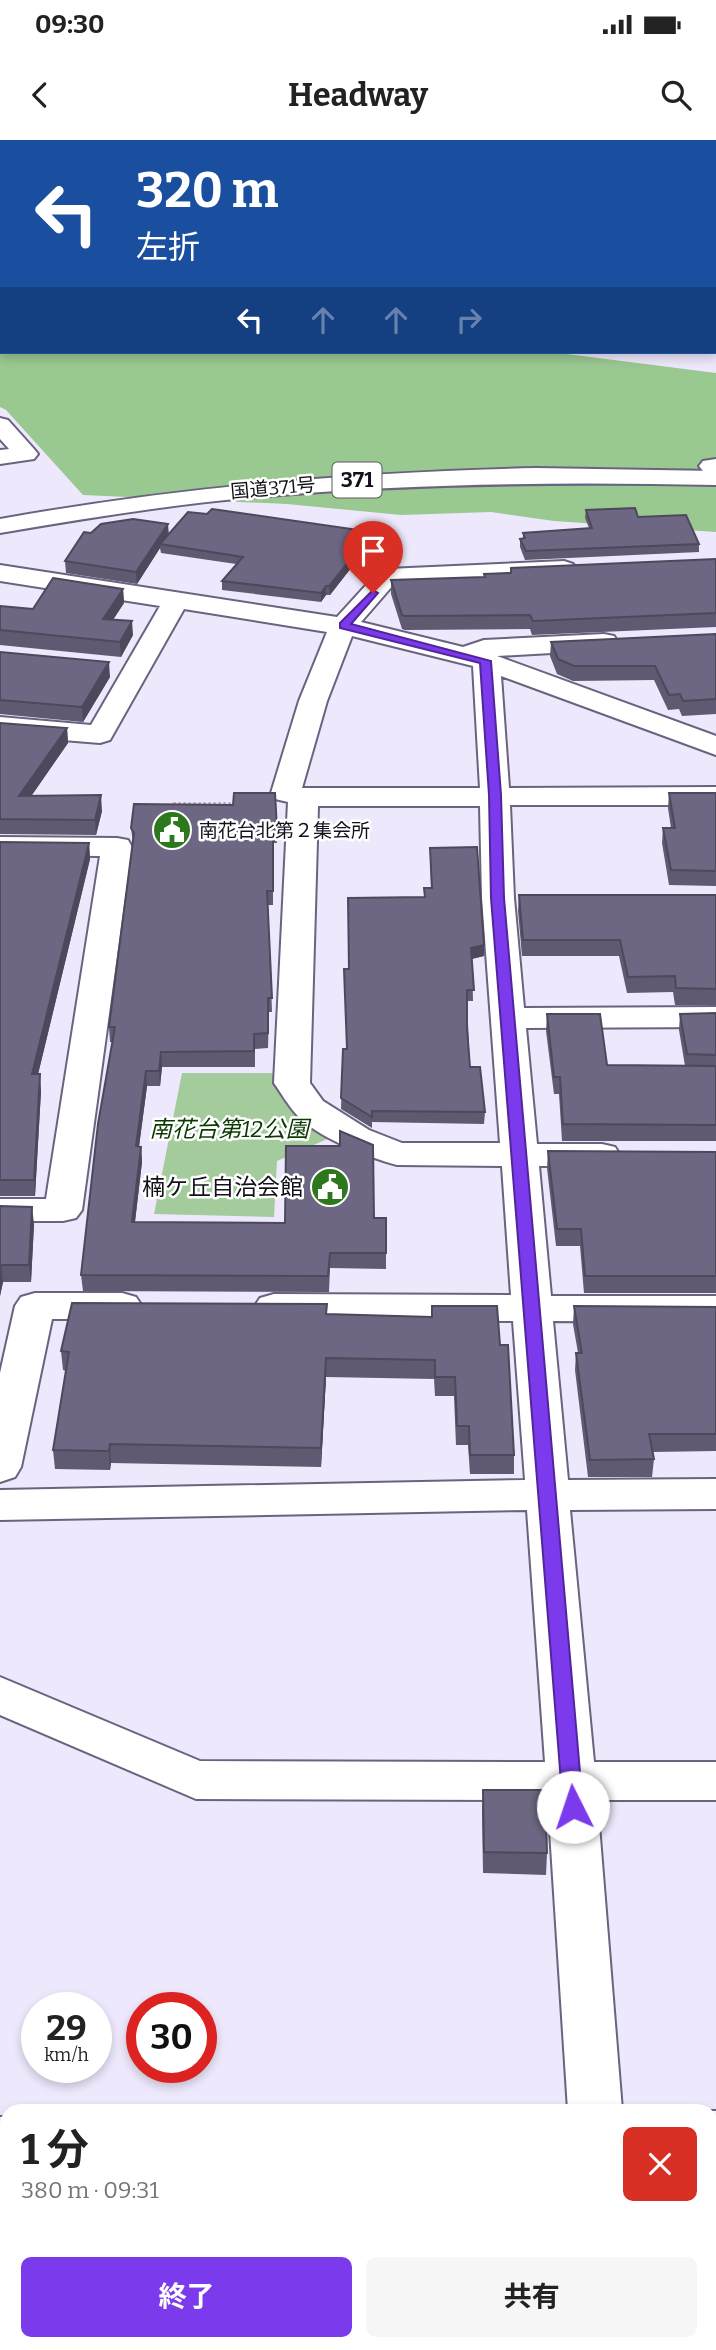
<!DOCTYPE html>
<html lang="ja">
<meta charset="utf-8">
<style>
body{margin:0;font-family:Bitter,"Noto Sans JP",serif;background:#f6f6f6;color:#222;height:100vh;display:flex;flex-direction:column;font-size:26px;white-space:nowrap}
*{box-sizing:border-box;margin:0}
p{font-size:23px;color:#767676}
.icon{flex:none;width:38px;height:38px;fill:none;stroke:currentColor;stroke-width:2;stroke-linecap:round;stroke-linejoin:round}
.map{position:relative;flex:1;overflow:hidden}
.details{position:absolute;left:0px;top:1964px;width:718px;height:247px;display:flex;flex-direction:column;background:#fff;border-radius:21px 21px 0 0;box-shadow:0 4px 10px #0003}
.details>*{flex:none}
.banner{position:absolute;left:0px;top:0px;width:718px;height:214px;box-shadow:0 4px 10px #0003;background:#1a4fa0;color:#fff;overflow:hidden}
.speed{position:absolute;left:21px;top:1852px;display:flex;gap:14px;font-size:35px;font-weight:700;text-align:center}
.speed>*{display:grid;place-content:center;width:91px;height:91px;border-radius:50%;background:#fff;box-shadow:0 4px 10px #0003;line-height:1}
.speed small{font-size:18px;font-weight:400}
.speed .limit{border:10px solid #d22;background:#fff;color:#111}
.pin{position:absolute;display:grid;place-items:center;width:60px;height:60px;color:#fff;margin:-72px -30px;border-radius:50% 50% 50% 0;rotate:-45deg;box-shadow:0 0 7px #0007}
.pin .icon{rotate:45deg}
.me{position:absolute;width:77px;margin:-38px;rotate:356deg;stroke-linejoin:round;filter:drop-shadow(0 0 5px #0008)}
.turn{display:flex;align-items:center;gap:24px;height:147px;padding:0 21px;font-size:32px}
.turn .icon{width:91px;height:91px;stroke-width:2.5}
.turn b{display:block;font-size:49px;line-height:60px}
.lanes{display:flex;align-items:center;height:66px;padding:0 21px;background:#0003;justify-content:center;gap:35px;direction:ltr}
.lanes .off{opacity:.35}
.round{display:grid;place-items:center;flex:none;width:74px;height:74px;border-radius:10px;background:#f6f6f6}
.overview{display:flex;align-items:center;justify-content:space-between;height:119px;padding:0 21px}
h1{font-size:42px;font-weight:700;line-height:52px}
.action{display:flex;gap:14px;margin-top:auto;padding:14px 21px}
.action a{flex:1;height:80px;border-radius:10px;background:#7c3aed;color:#fff;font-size:28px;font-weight:700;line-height:80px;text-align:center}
.action a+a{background:#f6f6f6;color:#222}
.status{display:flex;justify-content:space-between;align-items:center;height:49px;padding:0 35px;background:#fff;direction:ltr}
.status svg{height:19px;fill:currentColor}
header{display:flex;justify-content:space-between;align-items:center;height:91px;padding:0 21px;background:#fff;font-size:32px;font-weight:700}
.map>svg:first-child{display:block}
.green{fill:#a4cb9c}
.forest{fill:#9ac891}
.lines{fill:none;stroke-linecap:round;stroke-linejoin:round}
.river{fill:#79a670;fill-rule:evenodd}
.minor-casing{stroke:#6a637f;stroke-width:4}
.highway-casing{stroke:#6a637f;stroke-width:4}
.path{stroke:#a8a4b5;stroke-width:3.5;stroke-dasharray:2.5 2.5;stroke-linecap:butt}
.minor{fill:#fff;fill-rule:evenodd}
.highway{fill:#fff;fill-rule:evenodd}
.wall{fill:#5f5971}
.shaded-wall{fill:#4d485c}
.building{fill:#6e6783;stroke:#4d485c;stroke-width:2}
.route{fill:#7c3aed;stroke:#51269a;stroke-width:2}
.labels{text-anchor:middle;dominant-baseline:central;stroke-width:5;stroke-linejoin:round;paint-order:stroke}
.far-street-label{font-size:19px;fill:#13101b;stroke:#fff}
.far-poi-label{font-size:19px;fill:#13101b;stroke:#fff;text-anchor:start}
.shield{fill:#fff;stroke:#5a585f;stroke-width:2}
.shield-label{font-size:21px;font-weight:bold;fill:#13101b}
.park-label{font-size:23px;font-style:italic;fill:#0b3901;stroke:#fff}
.poi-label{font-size:23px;fill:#13101b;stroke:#fff;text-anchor:end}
</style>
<div class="status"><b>09:30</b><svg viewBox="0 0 49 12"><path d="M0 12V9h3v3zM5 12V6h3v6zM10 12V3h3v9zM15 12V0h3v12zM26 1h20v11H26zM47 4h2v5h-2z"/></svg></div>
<header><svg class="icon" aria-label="back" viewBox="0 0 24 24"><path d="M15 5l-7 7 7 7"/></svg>Headway<svg class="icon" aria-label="search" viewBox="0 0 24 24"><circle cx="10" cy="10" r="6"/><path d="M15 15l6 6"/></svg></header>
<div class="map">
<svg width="716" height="2210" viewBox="0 0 716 2210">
<rect width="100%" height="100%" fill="#ede8fc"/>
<!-- green -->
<path class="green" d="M 182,933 L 281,933 L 341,993 L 277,1021 L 274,1077 L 154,1074 Z
M 126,2203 L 293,2203 L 295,2210 L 106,2210 Z"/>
<!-- forest -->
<path class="forest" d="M 0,135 L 2,212 L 551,212 L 716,233 L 716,392 L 554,381 L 491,372 L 401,375 L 287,364 L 83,355 L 6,270 L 0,267 Z"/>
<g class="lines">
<!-- river -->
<path class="river" d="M 248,0 L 287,0 L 288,2 L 250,2 Z"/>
<defs>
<path id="minor" d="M 0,2 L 2,2 L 2,12 L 0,12 Z
M 0,278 L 8,280 L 34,309 L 38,314 L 34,319 L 0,324 L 0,310 L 9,309 L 0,299 Z
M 716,319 L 716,333 L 703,331 L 699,326 L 703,321 Z
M 564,421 L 573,424 L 577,429 L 573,434 L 394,444 L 361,482 L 463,507 L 484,500 L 604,494 L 614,496 L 618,502 L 614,508 L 604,510 L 497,516 L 716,596 L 716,615 L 501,536 L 509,648 L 716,647 L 716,665 L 510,665 L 514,758 L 524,868 L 716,867 L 716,887 L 526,888 L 537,1004 L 602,1004 L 615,1007 L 620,1015 L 615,1023 L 602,1026 L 539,1026 L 551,1156 L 716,1156 L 716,1182 L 553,1181 L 568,1340 L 716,1339 L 716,1369 L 570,1370 L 594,1622 L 716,1622 L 716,1660 L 597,1660 L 622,1970 L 568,1970 L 548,1660 L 196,1659 L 0,1575 L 0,1537 L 200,1621 L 545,1622 L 527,1370 L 0,1380 L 0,1350 L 525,1340 L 513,1181 L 274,1180 L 260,1176 L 254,1167 L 260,1158 L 274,1154 L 511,1155 L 502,1026 L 397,1025 C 370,1018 314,996 296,974 C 288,965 281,953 274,943 L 288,662 L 275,659 L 271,653 L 299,561 L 327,492 L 184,469 L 110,600 L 100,603 L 0,595 L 0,577 L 91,585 L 160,466 L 0,441 L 0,425 L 337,477 L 378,432 L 387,429 ZM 352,496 L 473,526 L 480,648 L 302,648 L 327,561 ZM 318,666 L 480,666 L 482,758 L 500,1003 L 402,1003 L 369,990 L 323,961 L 310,943 Z
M 0,697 L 117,698 L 128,700 L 132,707 L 82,1070 L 76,1078 L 63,1081 L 0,1081 L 0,1059 L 46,1059 L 100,716 L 0,715 Z
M 35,1153 L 122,1153 L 136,1157 L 142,1166 L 136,1175 L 122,1179 L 52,1179 L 21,1327 L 15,1337 L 0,1342 L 0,1233 L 15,1166 L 21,1157 Z
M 710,1971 L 716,1971 L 716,2021 L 710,2021 Z
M 0,1977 L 7,1977 L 7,2027 L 0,2027 Z
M 318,2203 L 378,2203 L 380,2210 L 320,2210 Z"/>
<path id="highway" d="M 536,328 L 716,331 L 716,345 C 567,342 418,343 269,356 C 179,363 89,378 0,393 L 0,379 C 178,347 355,332 536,328 Z"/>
</defs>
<!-- minor casing -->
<use href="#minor" class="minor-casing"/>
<!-- highway casing -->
<use href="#highway" class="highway-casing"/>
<!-- path -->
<path class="path" d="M 170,668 L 174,664 L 237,664"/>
<!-- minor -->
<use href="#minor" class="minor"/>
<!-- highway -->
<use href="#highway" class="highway"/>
</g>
<!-- wall -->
<path class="wall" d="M 586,370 L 638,377 L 699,404 L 699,412 L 525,420 L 520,407 L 520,399 L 523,398 L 523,393 L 589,388 L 585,378 Z
M 91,393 L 169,394 L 372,401 L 330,455 L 326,455 L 321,462 L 222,450 L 222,441 L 236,424 L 161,413 L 160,408 L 137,444 L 66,433 L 65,421 Z
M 716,419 L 716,487 L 532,495 L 530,489 L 405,490 L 402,489 L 391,454 L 391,440 L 484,437 L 484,434 Z
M 123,449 L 124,463 L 113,480 L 133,495 L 121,517 L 0,505 L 0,466 L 33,469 Z
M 716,494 L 716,574 L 682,576 L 679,569 L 668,570 L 654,540 L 573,541 L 557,534 L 550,516 L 551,502 Z
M 0,512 L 110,537 L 83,582 L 0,574 Z
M 0,583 L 67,588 L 68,603 L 31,656 L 102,671 L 96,695 L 0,694 Z
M 275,653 L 277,703 L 273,703 L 273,765 L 268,765 L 272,872 L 269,872 L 268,908 L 255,909 L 255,927 L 162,927 L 160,946 L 147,946 L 139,1006 L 141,1007 L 142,1022 L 135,1082 L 285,1083 L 386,1078 L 386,1129 L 330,1128 L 329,1152 L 83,1151 L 81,1135 L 112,902 L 110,902 L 109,887 L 133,703 L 131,688 L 233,665 Z
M 669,653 L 716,653 L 716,746 L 669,745 L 662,703 L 663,688 L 671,688 L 668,668 Z
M 0,702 L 89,703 L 90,719 L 38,934 L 41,951 L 35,1056 L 0,1056 Z
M 430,708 L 484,816 L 472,819 L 473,861 L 467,861 L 470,927 L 485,972 L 484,984 L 372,982 L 372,988 L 341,969 L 343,909 L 346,909 L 349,829 L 424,757 L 424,748 L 431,748 Z
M 519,755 L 716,755 L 716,865 L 675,865 L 673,852 L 627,853 L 619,816 L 522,816 L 518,771 Z
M 716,873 L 716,1001 L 562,1001 L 559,954 L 554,954 L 546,891 L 547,874 L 607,925 L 685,926 L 679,890 L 680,874 Z
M 548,1011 L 716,1012 L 716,1153 L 584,1153 L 580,1106 L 556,1106 L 547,1028 Z
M 0,1066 L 34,1084 L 31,1142 L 3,1142 L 0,1156 Z
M 574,1166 L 716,1167 L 716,1311 L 652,1312 L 654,1319 L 652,1337 L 588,1337 L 575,1230 L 576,1213 L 578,1213 L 573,1184 Z
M 327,1174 L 500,1205 L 514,1315 L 514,1334 L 470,1334 L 468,1305 L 456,1305 L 454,1256 L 435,1256 L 434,1239 L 326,1237 L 321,1327 L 111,1323 L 110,1330 L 55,1329 L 53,1310 L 66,1231 L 63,1230 L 61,1211 Z
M 483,1650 L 547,1713 L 546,1735 L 483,1733 L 482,1671 Z"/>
<!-- shaded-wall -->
<path class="shaded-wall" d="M 168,384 L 169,396 L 160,404 L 160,408 L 137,444 L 136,432 Z
M 372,392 L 372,401 L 330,455 L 329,446 Z
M 326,446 L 326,455 L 321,462 L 321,453 Z
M 123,449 L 124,463 L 104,493 L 103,479 Z
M 132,481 L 133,495 L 121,517 L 120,502 Z
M 109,522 L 110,537 L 83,582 L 82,567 Z
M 67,588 L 68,603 L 21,671 L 19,656 Z
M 101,655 L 102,671 L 96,695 L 95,680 Z
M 89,703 L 90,719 L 34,951 L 32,934 Z
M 484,805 L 484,816 L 471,819 L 471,808 Z
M 161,912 L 162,927 L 160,946 L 159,931 Z
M 146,931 L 147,946 L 137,1022 L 136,1006 Z
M 40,934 L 41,951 L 35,1056 L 34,1040 Z
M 141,1007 L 142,1022 L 133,1098 L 132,1082 Z
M 32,1067 L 34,1084 L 31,1142 L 29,1125 Z
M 1,1125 L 3,1142 L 0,1156 L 0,1131 Z
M 326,1218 L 326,1237 L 321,1327 L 321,1308 Z
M 110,1304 L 111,1323 L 110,1330 L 109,1311 Z"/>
<!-- building -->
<path class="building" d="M 635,368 L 638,377 L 686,375 L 699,404 L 526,411 L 520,399 L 525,398 L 523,393 L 592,388 L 586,370 Z
M 212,369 L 372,392 L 329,446 L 326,446 L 321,453 L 222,441 L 243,417 L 160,404 L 188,372 L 207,374 Z
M 133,379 L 168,384 L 136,432 L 65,421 L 84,392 L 91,393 L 101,384 Z
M 716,419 L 716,473 L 533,481 L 530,475 L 405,476 L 402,475 L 391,440 L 485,437 L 484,434 L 511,433 L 511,428 Z
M 53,438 L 123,449 L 103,479 L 132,481 L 120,502 L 0,490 L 0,466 L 33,469 Z
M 716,494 L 716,559 L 683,561 L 680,554 L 669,555 L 655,526 L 574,526 L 558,519 L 551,502 Z
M 0,512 L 109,522 L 82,567 L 0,560 Z
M 0,583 L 67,588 L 19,656 L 101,655 L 95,680 L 0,679 Z
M 234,653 L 275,653 L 277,689 L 273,689 L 273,751 L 267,751 L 272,858 L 268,858 L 268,893 L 254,894 L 254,911 L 161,912 L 159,931 L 146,931 L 136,1006 L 141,1007 L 132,1082 L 285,1083 L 286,1006 L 340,1006 L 340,991 L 373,1005 L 374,1078 L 386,1078 L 386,1113 L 330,1113 L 328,1136 L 81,1135 L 98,984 L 115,887 L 109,887 L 134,693 L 131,688 L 134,664 L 233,665 Z
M 669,653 L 716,653 L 716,731 L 671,730 L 663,688 L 675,688 Z
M 0,702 L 89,703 L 32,934 L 40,934 L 34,1040 L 0,1040 Z
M 477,707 L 484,805 L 471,808 L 474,850 L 467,850 L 467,889 L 470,927 L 480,927 L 485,972 L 372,971 L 372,977 L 341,958 L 343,909 L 347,909 L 344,829 L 349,829 L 348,758 L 425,757 L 424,748 L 432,748 L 430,708 Z
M 519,755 L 716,755 L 716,849 L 676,848 L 675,836 L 628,837 L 620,800 L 523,800 Z
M 716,873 L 716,915 L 687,914 L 680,874 Z
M 547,874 L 600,874 L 607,925 L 716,926 L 716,985 L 563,984 L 560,937 L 554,937 Z
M 548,1011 L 716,1012 L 716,1136 L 585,1136 L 581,1089 L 557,1089 Z
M 0,1066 L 32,1067 L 29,1125 L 1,1125 L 0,1131 Z
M 72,1163 L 327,1164 L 326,1174 L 432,1177 L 432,1166 L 497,1166 L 500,1205 L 508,1205 L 514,1315 L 470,1315 L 469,1286 L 457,1286 L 455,1237 L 435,1237 L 435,1220 L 326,1218 L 321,1308 L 110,1304 L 109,1311 L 53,1310 L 69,1212 L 61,1211 Z
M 574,1166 L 716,1167 L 716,1294 L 649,1294 L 654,1319 L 590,1320 L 576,1213 L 582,1213 Z
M 483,1650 L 545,1650 L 547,1713 L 484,1712 Z"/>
<!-- route -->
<path class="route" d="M 373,450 L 378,453 L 351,484 L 491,521 L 501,655 L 504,758 L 583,1667 L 580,1672 L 573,1675 L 566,1672 L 563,1667 L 491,758 L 489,655 L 480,523 L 340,488 L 340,483 Z"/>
<!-- icons -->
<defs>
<symbol id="civic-disc" viewBox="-11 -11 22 22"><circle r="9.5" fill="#2d771c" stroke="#fff"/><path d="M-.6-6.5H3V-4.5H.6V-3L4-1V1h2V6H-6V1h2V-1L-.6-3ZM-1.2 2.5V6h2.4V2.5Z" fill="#fff"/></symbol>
</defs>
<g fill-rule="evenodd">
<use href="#civic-disc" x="150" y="668" width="44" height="44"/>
<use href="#civic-disc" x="308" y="1025" width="44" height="44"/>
</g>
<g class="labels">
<!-- far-street labels -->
<g class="far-street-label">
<text transform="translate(273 348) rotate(-5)">国道371号</text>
</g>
<!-- far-poi labels -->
<g class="far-poi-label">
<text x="199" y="690">南花台北第２集会所</text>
</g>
<!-- shield labels -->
<rect class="shield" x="332.5" y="322.5" width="49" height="35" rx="5"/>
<g class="shield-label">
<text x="357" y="340">371</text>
</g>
<!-- park labels -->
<g class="park-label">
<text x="229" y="989">南花台第12公園</text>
</g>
<!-- poi labels -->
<g class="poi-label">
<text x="303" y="1047">楠ケ丘自治会館</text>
</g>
</g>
</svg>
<div class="speed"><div>29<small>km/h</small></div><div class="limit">30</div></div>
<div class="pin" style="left:373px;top:453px;background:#d93025"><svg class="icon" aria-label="arrive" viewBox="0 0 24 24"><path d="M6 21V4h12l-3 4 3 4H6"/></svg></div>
<svg class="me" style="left:573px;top:1667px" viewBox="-20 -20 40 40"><circle r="19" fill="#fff"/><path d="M0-13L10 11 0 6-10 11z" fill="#7c3aed"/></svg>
<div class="banner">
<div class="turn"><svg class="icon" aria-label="left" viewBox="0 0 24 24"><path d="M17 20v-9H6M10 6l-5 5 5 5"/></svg><div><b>320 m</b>左折</div></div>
<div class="lanes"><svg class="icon" aria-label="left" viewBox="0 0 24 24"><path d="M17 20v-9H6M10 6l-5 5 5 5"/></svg><svg class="icon off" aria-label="ahead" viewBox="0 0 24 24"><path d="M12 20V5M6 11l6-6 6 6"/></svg><svg class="icon off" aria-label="ahead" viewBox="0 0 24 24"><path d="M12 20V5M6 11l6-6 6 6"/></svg><svg class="icon off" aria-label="right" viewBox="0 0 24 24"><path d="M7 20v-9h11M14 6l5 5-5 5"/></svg></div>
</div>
<section class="details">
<div class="overview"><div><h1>1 分</h1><p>380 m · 09:31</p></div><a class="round" style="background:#d93025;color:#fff"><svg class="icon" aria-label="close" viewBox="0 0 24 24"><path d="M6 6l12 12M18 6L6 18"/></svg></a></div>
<div class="action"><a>終了</a><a>共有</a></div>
</section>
</div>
